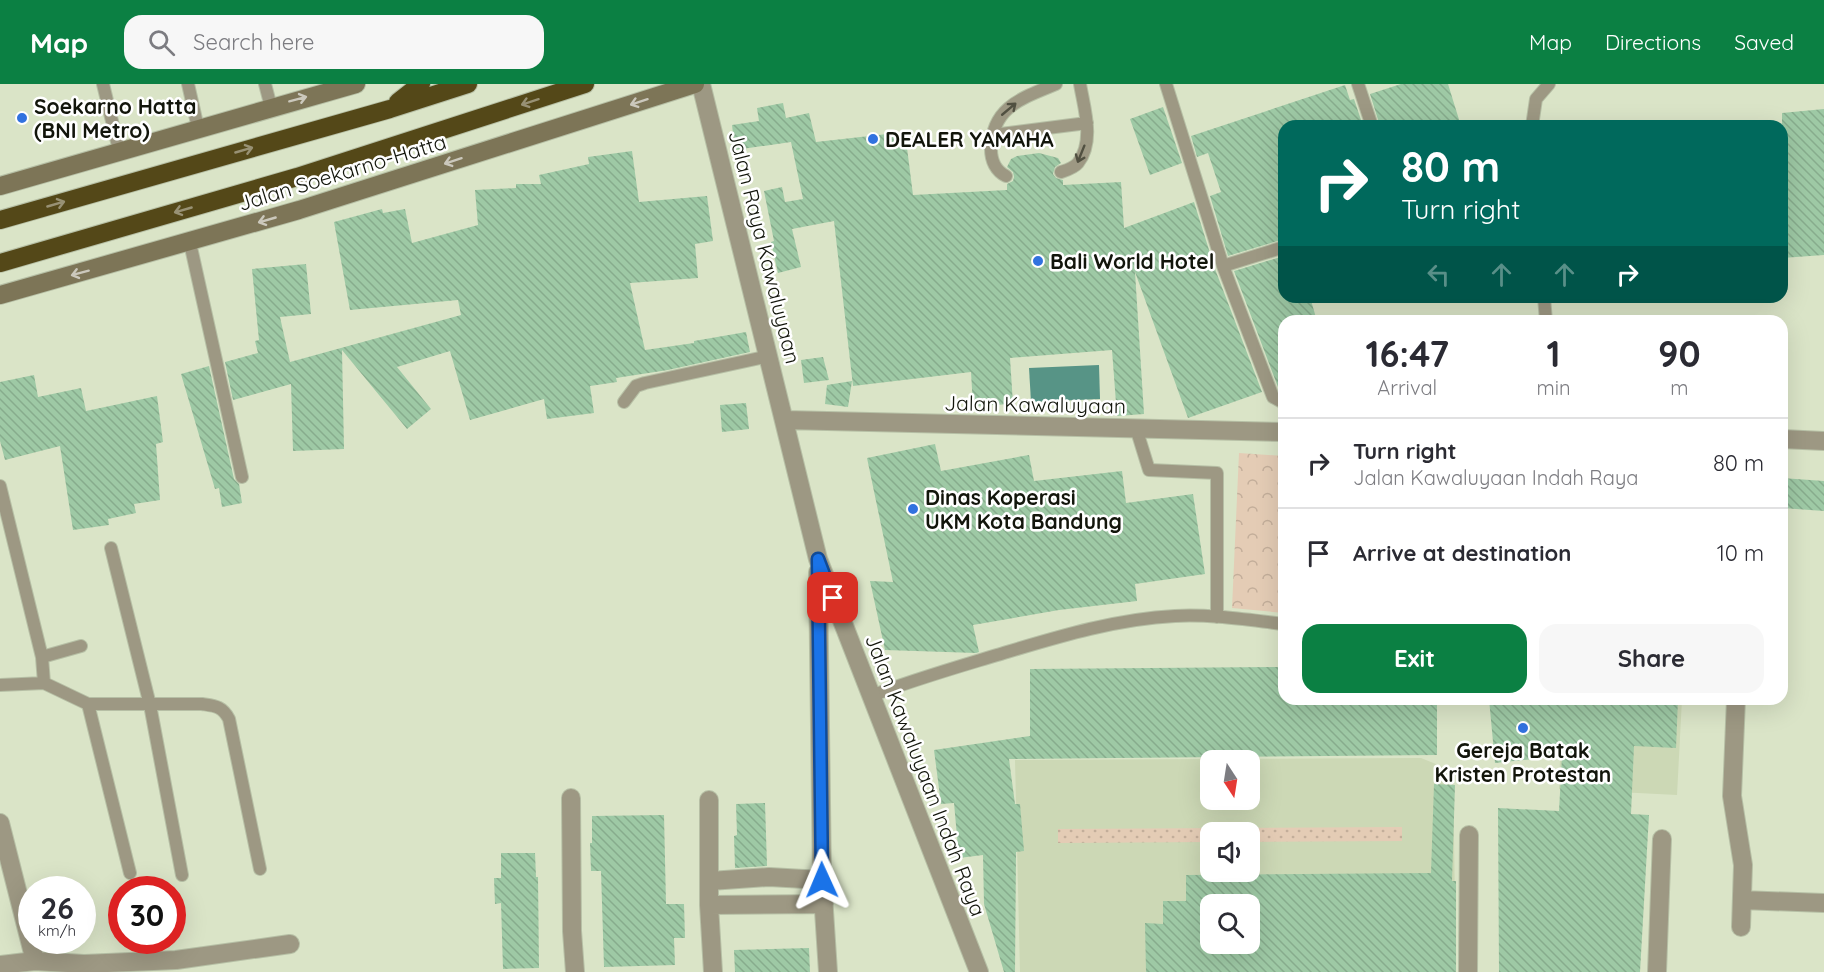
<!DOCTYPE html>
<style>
body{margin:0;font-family:Quicksand,sans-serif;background:#f7f7f7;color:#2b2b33;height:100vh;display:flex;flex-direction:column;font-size:22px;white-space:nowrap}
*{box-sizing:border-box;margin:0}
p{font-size:20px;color:#7c7c81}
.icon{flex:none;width:33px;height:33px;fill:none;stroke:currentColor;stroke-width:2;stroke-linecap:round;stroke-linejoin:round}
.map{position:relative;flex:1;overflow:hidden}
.drawer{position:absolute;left:1278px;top:231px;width:510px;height:390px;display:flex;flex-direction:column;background:#fff;border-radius:18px;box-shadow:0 6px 24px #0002}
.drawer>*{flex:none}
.hud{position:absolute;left:1278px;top:36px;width:510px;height:183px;border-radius:18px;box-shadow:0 6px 24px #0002;background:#00695c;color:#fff;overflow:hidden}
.needle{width:39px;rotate:168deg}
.buttons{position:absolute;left:1200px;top:666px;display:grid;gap:12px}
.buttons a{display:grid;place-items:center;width:60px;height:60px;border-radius:12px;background:#fff;box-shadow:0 6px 24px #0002;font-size:30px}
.speed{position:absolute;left:18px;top:792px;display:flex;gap:12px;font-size:30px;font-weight:700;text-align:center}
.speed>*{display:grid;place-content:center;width:78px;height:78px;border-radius:50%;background:#fff;box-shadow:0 6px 24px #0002;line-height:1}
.speed small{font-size:15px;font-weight:400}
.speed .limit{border:9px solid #d22;background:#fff;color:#111}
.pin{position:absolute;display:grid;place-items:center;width:51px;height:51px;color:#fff;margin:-26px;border-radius:12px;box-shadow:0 3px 9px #0006}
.me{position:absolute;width:66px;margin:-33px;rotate:359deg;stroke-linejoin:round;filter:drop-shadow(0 0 4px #0008)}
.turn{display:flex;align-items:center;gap:21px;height:126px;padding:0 24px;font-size:27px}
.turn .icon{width:78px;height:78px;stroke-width:2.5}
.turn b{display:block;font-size:42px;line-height:51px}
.lanes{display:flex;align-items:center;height:57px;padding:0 24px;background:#0003;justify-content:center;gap:30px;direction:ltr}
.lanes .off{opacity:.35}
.eta{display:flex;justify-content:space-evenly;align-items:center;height:102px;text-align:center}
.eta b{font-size:36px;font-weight:700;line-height:42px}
.cta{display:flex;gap:12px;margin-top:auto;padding:12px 24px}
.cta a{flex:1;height:69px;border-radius:18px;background:#0b8043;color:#fff;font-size:24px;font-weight:700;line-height:69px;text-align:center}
.cta a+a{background:#f7f7f7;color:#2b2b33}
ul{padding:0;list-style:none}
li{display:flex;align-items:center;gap:18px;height:90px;padding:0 24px;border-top:2px solid #e1e1e2}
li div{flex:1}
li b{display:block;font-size:22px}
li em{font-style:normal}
header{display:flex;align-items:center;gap:36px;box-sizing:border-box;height:84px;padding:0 30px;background:#0b8043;color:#fff}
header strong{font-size:28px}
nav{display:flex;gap:33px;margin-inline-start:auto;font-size:21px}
.search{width:420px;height:54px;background:#f7f7f7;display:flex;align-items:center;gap:15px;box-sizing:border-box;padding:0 21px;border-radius:18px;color:#7c7c81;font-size:22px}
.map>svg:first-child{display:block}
.built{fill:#ccd8b5;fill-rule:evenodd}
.green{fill:url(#green-dots)}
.forest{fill:url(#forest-crowns)}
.water{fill:#579486}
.building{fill:url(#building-back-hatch);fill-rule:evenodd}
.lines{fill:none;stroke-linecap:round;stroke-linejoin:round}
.lane-casing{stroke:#b6bfa5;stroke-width:14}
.street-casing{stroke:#b6bfa5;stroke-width:20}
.secondary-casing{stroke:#b6bfa5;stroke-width:20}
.highway-casing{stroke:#b6bfa5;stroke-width:20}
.lane{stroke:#9d9883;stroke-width:12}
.street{stroke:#9d9883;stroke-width:18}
.secondary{stroke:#7d7557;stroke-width:18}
.highway{stroke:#544818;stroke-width:18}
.oneway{stroke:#cbc8bc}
.oneway2{stroke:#989174}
.oneway3{stroke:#515041}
.route-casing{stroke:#114b97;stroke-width:15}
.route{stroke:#1a73e8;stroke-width:10}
.poi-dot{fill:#3172df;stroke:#fff;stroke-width:2}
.labels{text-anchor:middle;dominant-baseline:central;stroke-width:5;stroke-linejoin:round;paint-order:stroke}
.poi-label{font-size:21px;font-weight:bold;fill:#12150b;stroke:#fff;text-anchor:start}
.street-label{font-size:21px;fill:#12150b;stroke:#fff}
</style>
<header>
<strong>Map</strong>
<div class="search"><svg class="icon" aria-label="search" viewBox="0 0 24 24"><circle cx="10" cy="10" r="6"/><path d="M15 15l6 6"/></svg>Search here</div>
<nav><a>Map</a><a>Directions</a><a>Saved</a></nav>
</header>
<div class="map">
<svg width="1824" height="888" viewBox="0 0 1824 888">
<defs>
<pattern id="green-dots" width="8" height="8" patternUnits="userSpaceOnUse" patternTransform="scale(1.5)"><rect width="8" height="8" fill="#e4ccb5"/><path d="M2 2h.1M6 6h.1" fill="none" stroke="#c3ae9a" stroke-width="1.8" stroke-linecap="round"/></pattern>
<pattern id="forest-crowns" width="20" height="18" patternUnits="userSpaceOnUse" patternTransform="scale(1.5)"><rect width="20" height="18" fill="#e4ccb5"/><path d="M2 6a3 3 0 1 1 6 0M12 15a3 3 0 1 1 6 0" fill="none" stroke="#c3ae9a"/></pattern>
<pattern id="building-back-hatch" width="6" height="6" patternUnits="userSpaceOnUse" patternTransform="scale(1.5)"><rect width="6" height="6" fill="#9ec9a5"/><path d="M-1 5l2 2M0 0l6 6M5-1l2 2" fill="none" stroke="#87ac8d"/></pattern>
</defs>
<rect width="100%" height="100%" fill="#dae4c7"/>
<!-- built -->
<path class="built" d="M 1562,615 L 1682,615 L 1677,711 L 1559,705 Z
M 1421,674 L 1453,687 L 1456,888 L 1020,888 L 1015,676 ZM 1210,676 L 1250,676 L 1250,716 L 1210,716 ZM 1210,748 L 1250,748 L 1250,788 L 1210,788 ZM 1210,820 L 1250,820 L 1250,860 L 1210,860 Z"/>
<!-- green -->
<path class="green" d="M 1402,743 L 1402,757 L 1250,758 L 1250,748 L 1210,748 L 1210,758 L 1058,759 L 1058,745 Z"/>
<!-- forest -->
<path class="forest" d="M 1239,369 L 1284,372 L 1284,529 L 1232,524 Z"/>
<!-- water -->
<path class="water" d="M 1099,281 L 1100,315 L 1031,318 L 1029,284 Z"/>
<!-- building -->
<path class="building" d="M 1401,0 L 1448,0 L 1461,42 L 1380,42 L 1370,10 Z
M 1345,1 L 1350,16 L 1354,15 L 1363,42 L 1284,42 L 1284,155 L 1228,172 L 1210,112 L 1221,108 L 1208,69 L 1197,73 L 1191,52 Z
M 783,19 L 786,34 L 809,29 L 816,58 L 905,48 L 913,111 L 1007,106 L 1007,100 L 1013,97 L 1014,93 L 1013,88 L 1007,83 L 1011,75 L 1017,72 L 1039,69 L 1058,74 L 1061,79 L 1055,83 L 1053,90 L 1056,94 L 1063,96 L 1063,101 L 1121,98 L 1124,144 L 1194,118 L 1215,185 L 1262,308 L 1188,334 L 1135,188 L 1144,330 L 1117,332 L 1112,266 L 1010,274 L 1013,320 L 973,322 L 971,288 L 853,302 L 834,137 L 792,145 L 801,183 L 778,189 L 771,158 L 774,157 L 764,107 L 782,103 L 785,118 L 803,115 L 791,58 L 735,66 L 732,41 L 759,37 L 757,24 Z
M 1163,23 L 1182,79 L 1150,91 L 1130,35 Z
M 1824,25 L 1824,171 L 1782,174 L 1782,29 Z
M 632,67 L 639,118 L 707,112 L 713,157 L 695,160 L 698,194 L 630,199 L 645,266 L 694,259 L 694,257 L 746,248 L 750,268 L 668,286 L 616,294 L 617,298 L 590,302 L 594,329 L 547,335 L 544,315 L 470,336 L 450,267 L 397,283 L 431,325 L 407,345 L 342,266 L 344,365 L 293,367 L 291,300 L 233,316 L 225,278 L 258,269 L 255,257 L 259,256 L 252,185 L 306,180 L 311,230 L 280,233 L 290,278 L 461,231 L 458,216 L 350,226 L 334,138 L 382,125 L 383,129 L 405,125 L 412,159 L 478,141 L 475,106 L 516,104 L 516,100 L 541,100 L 539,91 L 589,80 L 588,73 Z
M 1284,172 L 1284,213 L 1310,213 L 1317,237 L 1284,237 L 1284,301 L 1278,303 L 1234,187 Z
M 823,273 L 829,296 L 804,299 L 801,276 Z
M 209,282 L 234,395 L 239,400 L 242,419 L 222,423 L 219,404 L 215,405 L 181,290 Z
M 34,291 L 38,313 L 81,304 L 86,327 L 157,312 L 163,358 L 156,360 L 160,416 L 134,420 L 136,429 L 108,435 L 109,441 L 73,446 L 60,362 L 5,376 L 0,357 L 0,298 Z
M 852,297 L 848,323 L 825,320 L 827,301 Z
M 746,319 L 749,345 L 722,348 L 720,321 Z
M 935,360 L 941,387 L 1029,371 L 1034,397 L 1122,387 L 1126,419 L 1193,410 L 1205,490 L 1135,500 L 1137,517 L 1059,526 L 973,541 L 979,568 L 976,569 L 885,566 L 870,497 L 893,498 L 867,374 Z
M 1782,394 L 1824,397 L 1824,427 L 1782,424 Z
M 1284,583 L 1284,615 L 1437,615 L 1437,671 L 1009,675 L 1015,720 L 1020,720 L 1024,767 L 1016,768 L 1015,888 L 1004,888 L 984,820 L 983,771 L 959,774 L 954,719 L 941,720 L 934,666 L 1030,652 L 1030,585 Z
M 1489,615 L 1678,615 L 1676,664 L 1634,662 L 1631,730 L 1649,731 L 1640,888 L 1499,888 L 1498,724 L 1559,727 L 1562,672 L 1495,679 Z
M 1434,700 L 1455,701 L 1452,797 L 1456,797 L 1456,888 L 1146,888 L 1145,839 L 1163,840 L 1163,817 L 1186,817 L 1186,791 L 1431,789 ZM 1210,820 L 1250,820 L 1250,860 L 1210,860 Z
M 765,719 L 767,782 L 735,784 L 734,752 L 737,751 L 736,720 Z
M 664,731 L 666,820 L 684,820 L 685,854 L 674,854 L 675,881 L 604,883 L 601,787 L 591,787 L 590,759 L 592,759 L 592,732 Z
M 501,769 L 535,769 L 536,793 L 538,793 L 539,884 L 503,885 L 501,819 L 495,820 L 494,794 L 501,794 Z
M 809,864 L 810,888 L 735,888 L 734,866 Z"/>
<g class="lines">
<defs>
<path id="lane" d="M 103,0 L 119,66
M 188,0 L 198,44
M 265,0 L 271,23
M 1166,0 L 1223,182 L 1273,313 L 1284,319
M 1358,0 L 1372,42
M 1532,42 L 1536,15 L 1549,0
M 993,51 L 1087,39
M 1061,88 C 1067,86 1074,84 1078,79 C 1095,57 1084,24 1080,0
M 1006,92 C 996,87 991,77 991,65 C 992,23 1022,14 1056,0
M 190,159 L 242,393
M 1223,182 L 1284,163
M 1544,213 L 1546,237
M 624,318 L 636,302 L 645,299 L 769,272
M 1136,344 L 1149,386 L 1217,389 L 1217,533
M 0,402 L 42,573 L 44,599
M 111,464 L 150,621 L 182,791
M 42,573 L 81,562
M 0,601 L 44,599 L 88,620 L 202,620 C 215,622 222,622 229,635 L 260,785
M 871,612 C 912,596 954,584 997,571 C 1054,554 1114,535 1175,532 C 1211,530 1248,536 1284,540
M 88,620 L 130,789"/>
<path id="street" d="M 701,0 L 818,475 L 979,888
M 785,336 L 1284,348
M 1782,355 L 1824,357
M 818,488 L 822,796 L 828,888
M 1736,615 L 1732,712 L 1743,781 L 1741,843
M 571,714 L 572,847 L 575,888
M 709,716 L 709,821 L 713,888
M 0,739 L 35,877 L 0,881
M 710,797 L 769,793 L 822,796
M 1742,816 L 1824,819
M 709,821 L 824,820
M 35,877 L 84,880 L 176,876 L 290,860
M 1468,888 L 1469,751
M 1657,888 L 1662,755"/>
<path id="secondary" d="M 0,102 L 356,0
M 0,211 L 299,126 L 695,0"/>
<path id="highway" d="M 398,18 L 421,0
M 0,136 L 390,25 L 468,0
M 0,179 L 297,93 L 585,0"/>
</defs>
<!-- lane casing -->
<use href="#lane" class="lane-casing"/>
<!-- street casing -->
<use href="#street" class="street-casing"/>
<!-- secondary casing -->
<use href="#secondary" class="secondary-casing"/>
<!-- highway casing -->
<use href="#highway" class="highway-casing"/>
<!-- lane -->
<use href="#lane" class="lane"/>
<!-- street -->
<use href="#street" class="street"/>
<!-- secondary -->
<use href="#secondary" class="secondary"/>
<!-- highway -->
<use href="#highway" class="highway"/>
</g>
<!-- one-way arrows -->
<defs><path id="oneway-shaft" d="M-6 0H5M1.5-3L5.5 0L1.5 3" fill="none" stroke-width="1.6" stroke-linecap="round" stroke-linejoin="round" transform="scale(1.5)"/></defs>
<g class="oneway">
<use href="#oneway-shaft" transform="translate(298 15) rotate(-15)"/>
<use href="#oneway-shaft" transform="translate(639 18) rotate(162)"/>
<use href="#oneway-shaft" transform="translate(453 77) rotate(162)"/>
<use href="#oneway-shaft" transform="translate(267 136) rotate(164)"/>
<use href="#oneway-shaft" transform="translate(80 189) rotate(165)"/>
</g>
<g class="oneway2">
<use href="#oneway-shaft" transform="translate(530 18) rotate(162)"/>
<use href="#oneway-shaft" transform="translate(244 66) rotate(-16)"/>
<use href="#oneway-shaft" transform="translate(56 120) rotate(-16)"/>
<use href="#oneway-shaft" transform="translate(183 126) rotate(164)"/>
</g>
<g class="oneway3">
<use href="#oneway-shaft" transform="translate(1009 25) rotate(-40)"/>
<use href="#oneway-shaft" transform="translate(1081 70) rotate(112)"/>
</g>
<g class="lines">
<defs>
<path id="route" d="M 822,796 L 818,475 L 833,514"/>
</defs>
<!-- route casing -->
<use href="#route" class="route-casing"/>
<!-- route -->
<use href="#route" class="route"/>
</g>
<!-- markers -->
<g class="poi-dot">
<circle cx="22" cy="34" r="6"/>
<circle cx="873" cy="55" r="6"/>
<circle cx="1038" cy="177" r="6"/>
<circle cx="913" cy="425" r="6"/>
<circle cx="1523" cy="644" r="6"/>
</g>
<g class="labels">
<!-- poi labels -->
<g class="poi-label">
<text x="34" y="22">Soekarno Hatta<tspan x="34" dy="24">(BNI Metro)</tspan></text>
<text x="885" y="55">DEALER YAMAHA</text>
<text x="1050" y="177">Bali World Hotel</text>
<text x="925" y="413">Dinas Koperasi<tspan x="925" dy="24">UKM Kota Bandung</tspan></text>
<text x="1523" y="666" text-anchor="middle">Gereja Batak<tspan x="1523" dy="24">Kristen Protestan</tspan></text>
</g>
<!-- street labels -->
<g class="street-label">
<text transform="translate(342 88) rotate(-17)">Jalan Soekarno-Hatta</text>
<text transform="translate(765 163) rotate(76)">Jalan Raya Kawaluyaan</text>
<text transform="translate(1035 320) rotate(1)">Jalan Kawaluyaan</text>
<text transform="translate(926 691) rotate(69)">Jalan Kawaluyaan Indah Raya</text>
</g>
</g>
</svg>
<div class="buttons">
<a><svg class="needle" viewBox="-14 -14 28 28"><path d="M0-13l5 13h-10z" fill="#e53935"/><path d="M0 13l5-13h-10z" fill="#7c7c81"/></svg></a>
<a><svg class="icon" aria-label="sound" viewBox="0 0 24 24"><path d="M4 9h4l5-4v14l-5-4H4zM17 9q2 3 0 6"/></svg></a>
<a><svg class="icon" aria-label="search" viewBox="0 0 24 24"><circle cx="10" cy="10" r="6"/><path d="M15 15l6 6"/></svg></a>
</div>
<div class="speed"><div>26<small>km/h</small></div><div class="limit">30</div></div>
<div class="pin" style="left:833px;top:514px;background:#d93025"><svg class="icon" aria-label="arrive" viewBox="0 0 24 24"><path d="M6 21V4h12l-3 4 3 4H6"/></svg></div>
<svg class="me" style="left:822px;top:796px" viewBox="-20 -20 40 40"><path d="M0-17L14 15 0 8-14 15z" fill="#1a73e8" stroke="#fff" stroke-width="4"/></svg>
<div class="hud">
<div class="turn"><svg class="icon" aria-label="right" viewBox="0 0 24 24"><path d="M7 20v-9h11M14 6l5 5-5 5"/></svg><div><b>80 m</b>Turn right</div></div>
<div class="lanes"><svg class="icon off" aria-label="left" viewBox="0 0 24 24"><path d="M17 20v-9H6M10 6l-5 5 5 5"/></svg><svg class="icon off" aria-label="ahead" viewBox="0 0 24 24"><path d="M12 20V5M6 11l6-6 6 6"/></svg><svg class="icon off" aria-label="ahead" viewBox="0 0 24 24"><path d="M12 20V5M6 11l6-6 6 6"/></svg><svg class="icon" aria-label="right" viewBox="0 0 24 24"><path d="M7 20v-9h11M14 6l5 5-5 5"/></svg></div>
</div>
<section class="drawer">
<div class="eta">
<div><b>16:47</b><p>Arrival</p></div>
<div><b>1</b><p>min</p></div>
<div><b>90</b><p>m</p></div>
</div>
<ul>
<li><svg class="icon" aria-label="right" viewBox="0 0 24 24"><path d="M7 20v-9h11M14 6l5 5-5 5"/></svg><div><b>Turn right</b><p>Jalan Kawaluyaan Indah Raya</p></div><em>80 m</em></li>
<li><svg class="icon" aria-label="arrive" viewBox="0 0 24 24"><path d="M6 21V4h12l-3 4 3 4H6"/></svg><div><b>Arrive at destination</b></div><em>10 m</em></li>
</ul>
<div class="cta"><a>Exit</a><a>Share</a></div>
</section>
</div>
